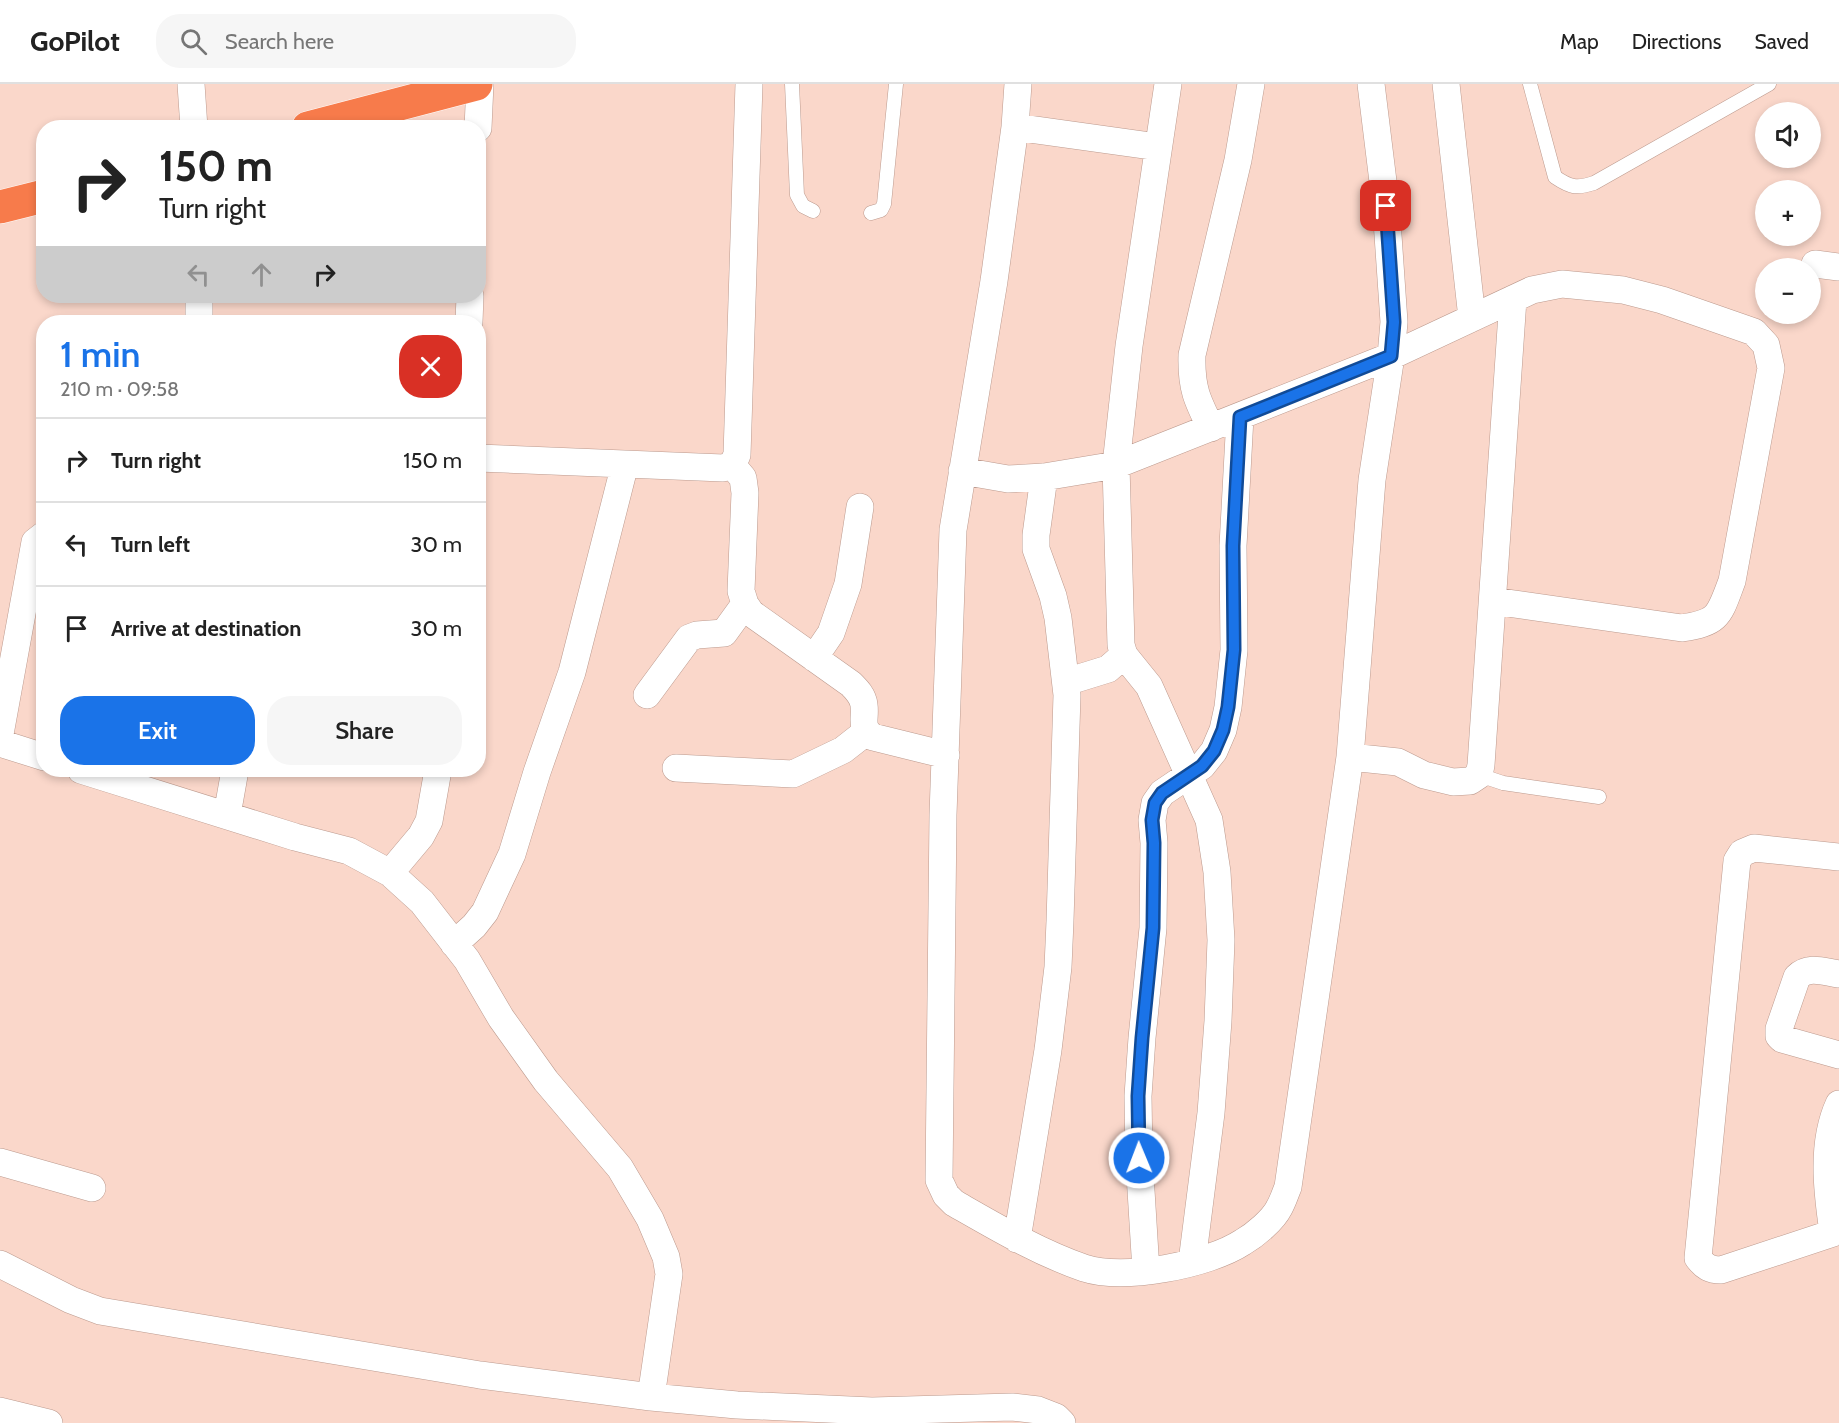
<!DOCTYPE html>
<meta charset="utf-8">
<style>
body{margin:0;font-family:Cabin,sans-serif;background:#f6f6f6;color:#222;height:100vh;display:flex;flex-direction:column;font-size:22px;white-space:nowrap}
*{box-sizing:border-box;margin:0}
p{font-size:20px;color:#767676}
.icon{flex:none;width:33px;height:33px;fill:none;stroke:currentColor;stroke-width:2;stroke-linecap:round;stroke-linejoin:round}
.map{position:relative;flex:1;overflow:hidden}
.panel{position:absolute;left:36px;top:231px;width:450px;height:462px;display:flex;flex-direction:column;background:#fff;border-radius:24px;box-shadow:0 3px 9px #0003}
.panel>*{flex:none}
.hud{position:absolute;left:36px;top:36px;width:450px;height:183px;border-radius:24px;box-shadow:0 3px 9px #0003;background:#fff;color:#222;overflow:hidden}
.controls{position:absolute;left:1755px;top:18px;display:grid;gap:12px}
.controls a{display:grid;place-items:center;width:66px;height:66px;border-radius:50%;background:#fff;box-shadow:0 3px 9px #0003;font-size:30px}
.pin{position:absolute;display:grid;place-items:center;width:51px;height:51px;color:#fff;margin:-26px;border-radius:12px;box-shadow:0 3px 9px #0006}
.me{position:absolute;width:66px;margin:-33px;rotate:359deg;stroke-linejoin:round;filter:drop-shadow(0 0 4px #0008)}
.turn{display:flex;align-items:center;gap:21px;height:126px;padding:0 24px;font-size:27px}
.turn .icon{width:78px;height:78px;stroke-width:2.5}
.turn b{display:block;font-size:42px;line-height:51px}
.lanes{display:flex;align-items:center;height:57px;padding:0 24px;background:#0003;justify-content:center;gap:30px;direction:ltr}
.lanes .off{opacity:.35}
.round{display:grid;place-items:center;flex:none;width:63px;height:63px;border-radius:24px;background:#f6f6f6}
.headline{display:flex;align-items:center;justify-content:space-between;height:102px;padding:0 24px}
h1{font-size:36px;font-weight:600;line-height:45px;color:#1a73e8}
.action{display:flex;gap:12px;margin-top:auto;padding:12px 24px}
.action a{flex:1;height:69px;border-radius:24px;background:#1a73e8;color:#fff;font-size:24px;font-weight:600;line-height:69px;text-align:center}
.action a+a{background:#f6f6f6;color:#222}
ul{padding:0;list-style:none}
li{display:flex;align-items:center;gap:18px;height:84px;padding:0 24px;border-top:2px solid #e0e0e0}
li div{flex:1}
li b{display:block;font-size:22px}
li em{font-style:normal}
header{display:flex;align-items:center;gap:36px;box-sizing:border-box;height:84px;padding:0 30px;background:#fff;border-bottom:2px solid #e0e0e0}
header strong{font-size:28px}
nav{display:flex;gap:33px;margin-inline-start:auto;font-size:21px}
.search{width:420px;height:54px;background:#f6f6f6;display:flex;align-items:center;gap:15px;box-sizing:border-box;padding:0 21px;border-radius:24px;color:#767676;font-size:22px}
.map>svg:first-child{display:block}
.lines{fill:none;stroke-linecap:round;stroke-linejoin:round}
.lane-casing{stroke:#bc9a8e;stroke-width:15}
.street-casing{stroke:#bc9a8e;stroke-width:28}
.highway-casing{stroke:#fff;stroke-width:34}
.lane{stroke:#fff;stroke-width:14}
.street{stroke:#fff;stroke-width:27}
.highway{stroke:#f77b4b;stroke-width:33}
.route-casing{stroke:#114b97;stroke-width:15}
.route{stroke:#1a73e8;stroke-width:10}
</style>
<header>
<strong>GoPilot</strong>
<div class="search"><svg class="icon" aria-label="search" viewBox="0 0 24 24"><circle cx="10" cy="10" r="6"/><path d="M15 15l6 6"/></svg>Search here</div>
<nav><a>Map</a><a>Directions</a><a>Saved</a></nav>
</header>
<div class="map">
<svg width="1839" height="1339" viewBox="0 0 1839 1339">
<rect width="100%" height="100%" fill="#fad7ca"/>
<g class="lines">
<defs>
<path id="lane" d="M 792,0 L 797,111 L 803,122 L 813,127
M 1530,0 L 1555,93 C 1570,103 1576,105 1594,99 L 1769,0
M 871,129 L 881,126 L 884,120 L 896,0
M 1479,691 L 1503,699 L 1599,713"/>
<path id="street" d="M 191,0 L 194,44
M 1018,0 L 1015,43 L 994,197 L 953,446 L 943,731 L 939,1096 L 946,1111 L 954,1119 C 996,1143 1038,1168 1084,1184 C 1124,1197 1208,1181 1243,1158 C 1255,1151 1273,1136 1279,1124 C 1283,1117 1285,1110 1288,1103 L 1350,673 L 1372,396 L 1391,272 L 1394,238 L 1386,122 L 1371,0
M 1168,0 L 1129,262 L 1116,381 L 1121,561 L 1124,571 L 1149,602 L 1209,736 L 1217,788 L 1221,856 L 1218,937 L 1211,1029 L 1192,1178
M 1446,0 L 1472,234
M 1015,43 L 1158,63
M 478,44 L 480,0
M 1815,180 L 1839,183
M 199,212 L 199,238
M 469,238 L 470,212
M 1211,344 C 1197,316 1191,304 1192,271 L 1238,76 L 1251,0
M 478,374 L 723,384 L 732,381 L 737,371 L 749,0
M 732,381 L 743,394 L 745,409 L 741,507 L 745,520 L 751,529 L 851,600 C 857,606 863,612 864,621 C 866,635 859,643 873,653 L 946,671
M 962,387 L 1008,395 L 1044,393 L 1116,381 L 1391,272 L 1532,206 L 1562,200 L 1623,206 L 1662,216 L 1754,248 L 1766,261 L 1771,284 L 1732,497 C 1719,531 1720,538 1682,544 L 1493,517
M 814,574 L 831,549 L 848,500 L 860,423
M 1066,598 L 1108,585 L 1124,571
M 647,611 L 689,554 L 697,551 L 724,549 L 745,520
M 0,650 L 35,458 L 44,451
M 0,659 L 44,673
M 1350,673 L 1398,678 L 1424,691 L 1453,698 L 1470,697 L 1479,691 L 1481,681 L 1513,215
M 676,684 L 793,690 L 843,666 L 866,648
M 81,686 L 295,753 L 349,767 L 390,789 L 422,818 L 467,876 L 501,934 L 546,997 L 620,1084 L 650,1135 L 666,1173 L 669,1190 L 651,1313
M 227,731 L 235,686
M 1839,773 L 1754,764 L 1742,769 L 1737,777 L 1698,1174 C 1705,1183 1710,1186 1721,1186 L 1839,1147
M 390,789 L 421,752 L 429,737 L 438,686
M 454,860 L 474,842 L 485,828 L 512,770 L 537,688 L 572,588 L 625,380
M 1839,890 C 1824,888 1809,881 1797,893 L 1779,945 L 1779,952 L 1782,955 L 1839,971
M 0,1078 L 92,1104
M 1833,1148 C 1827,1107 1821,1059 1839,1020
M 1017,1155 L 1048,966 L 1058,883 L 1060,837 L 1067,611 L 1058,534 L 1053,512 L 1036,465 L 1036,451 L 1044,393
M 0,1180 L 71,1216 L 100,1227 L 480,1291 L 651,1313 L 737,1321 L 872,1327 L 1012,1323 L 1038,1326 L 1056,1333 L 1062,1339
M 1146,1187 L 1139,1074 L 1138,1012 L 1142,954 L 1153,844 L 1154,759 L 1152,736 L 1155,719 L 1162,709 L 1202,682 L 1214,667 L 1223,646 L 1228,623 L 1234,566 L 1233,462 L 1240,333
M 0,1327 L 49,1339"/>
<path id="highway" d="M 308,44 L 476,0
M 0,123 L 44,112"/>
</defs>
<!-- lane casing -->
<use href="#lane" class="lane-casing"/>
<!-- street casing -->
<use href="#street" class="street-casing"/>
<!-- highway casing -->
<use href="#highway" class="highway-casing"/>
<!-- lane -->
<use href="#lane" class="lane"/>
<!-- street -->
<use href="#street" class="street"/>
<!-- highway -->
<use href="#highway" class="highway"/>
</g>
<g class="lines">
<defs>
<path id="route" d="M 1139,1074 L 1138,1012 L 1142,954 L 1153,844 L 1154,759 L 1152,736 L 1155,719 L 1162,709 L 1202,682 L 1214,667 L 1223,646 L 1228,623 L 1234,566 L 1233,462 L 1240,333 L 1391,272 L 1394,238 L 1386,122"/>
</defs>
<!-- route casing -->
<use href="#route" class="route-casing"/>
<!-- route -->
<use href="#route" class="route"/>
</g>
</svg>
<div class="controls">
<a><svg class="icon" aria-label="sound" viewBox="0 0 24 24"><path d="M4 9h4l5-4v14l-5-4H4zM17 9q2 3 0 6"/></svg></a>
<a>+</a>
<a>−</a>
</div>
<div class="pin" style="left:1386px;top:122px;background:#d93025"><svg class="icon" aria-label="arrive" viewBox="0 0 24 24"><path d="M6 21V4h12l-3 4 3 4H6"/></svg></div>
<svg class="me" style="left:1139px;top:1074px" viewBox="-20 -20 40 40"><circle r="17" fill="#1a73e8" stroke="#fff" stroke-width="3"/><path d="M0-11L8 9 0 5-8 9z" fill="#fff"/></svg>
<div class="hud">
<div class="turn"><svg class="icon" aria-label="right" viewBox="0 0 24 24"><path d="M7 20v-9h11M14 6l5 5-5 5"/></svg><div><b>150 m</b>Turn right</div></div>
<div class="lanes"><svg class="icon off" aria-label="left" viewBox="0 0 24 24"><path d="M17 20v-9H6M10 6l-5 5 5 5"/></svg><svg class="icon off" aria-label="ahead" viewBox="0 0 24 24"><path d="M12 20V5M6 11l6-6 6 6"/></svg><svg class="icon" aria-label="right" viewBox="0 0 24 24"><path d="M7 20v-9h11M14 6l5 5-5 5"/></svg></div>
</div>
<section class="panel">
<div class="headline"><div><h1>1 min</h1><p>210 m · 09:58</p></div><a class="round" style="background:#d93025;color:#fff"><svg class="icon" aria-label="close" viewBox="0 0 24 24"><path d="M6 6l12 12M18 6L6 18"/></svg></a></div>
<ul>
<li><svg class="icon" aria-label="right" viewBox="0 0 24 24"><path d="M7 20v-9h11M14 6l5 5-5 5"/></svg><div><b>Turn right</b></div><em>150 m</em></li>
<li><svg class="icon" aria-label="left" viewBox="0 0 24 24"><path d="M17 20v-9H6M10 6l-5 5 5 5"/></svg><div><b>Turn left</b></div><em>30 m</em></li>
<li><svg class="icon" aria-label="arrive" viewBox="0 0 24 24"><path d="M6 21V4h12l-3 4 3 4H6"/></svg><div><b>Arrive at destination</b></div><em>30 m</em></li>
</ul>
<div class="action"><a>Exit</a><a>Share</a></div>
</section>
</div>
